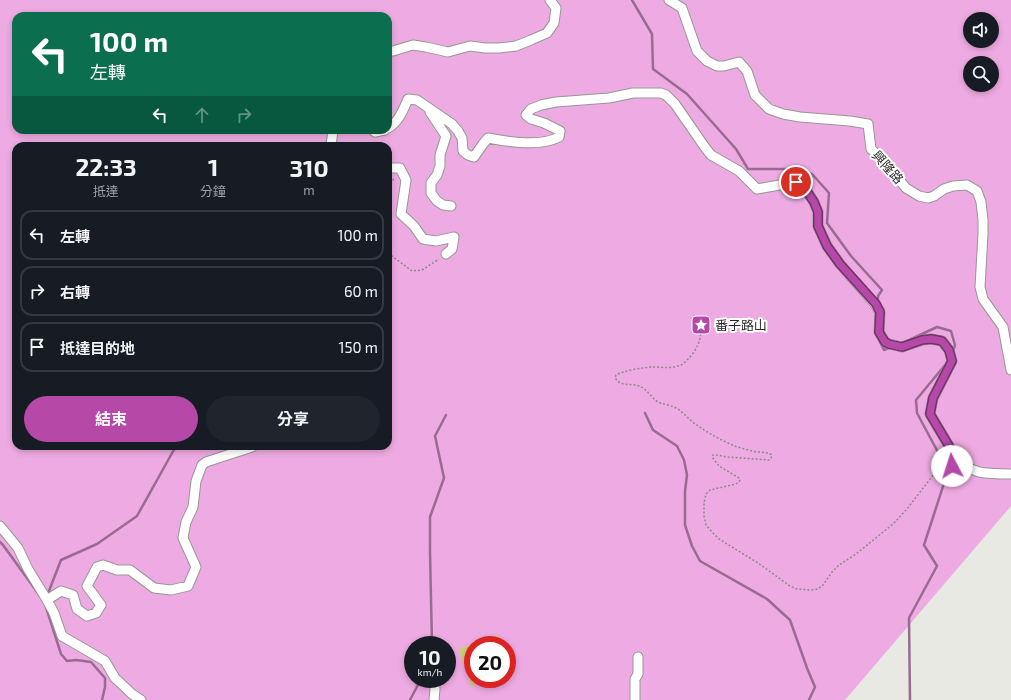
<!DOCTYPE html>
<html lang="zh-TW">
<meta charset="utf-8">
<style>
body{margin:0;font-family:"Exo 2","Noto Sans TC",sans-serif;background:#20242c;color:#f1f3f6;height:100vh;display:flex;flex-direction:column;font-size:15px;white-space:nowrap}
*{box-sizing:border-box;margin:0}
p{font-size:13px;color:#9ea1a6}
.icon{flex:none;width:22px;height:22px;fill:none;stroke:currentColor;stroke-width:2;stroke-linecap:round;stroke-linejoin:round}
.map{position:relative;flex:1;overflow:hidden}
.panel{position:absolute;left:12px;top:142px;width:380px;height:308px;display:flex;flex-direction:column;background:#171b24;border-radius:12px;box-shadow:0 2px 6px #0003}
.panel>*{flex:none}
.banner{position:absolute;left:12px;top:12px;width:380px;height:122px;border-radius:12px;box-shadow:0 2px 6px #0003;background:#0b6e4f;color:#fff;overflow:hidden}
.buttons{position:absolute;left:963px;top:12px;display:grid;gap:8px}
.buttons a{display:grid;place-items:center;width:36px;height:36px;border-radius:50%;background:#171b24;box-shadow:0 2px 6px #0003;font-size:20px}
.speed{position:absolute;left:404px;top:636px;display:flex;gap:8px;font-size:20px;font-weight:700;text-align:center}
.speed>*{display:grid;place-content:center;width:52px;height:52px;border-radius:50%;background:#171b24;box-shadow:0 2px 6px #0003;line-height:1}
.speed small{font-size:10px;font-weight:400}
.speed .limit{border:6px solid #d22;background:#fff;color:#111}
.pin{position:absolute;display:grid;place-items:center;width:34px;height:34px;color:#fff;margin:-17px;border:2px solid #fff;border-radius:50%;box-shadow:0 1px 4px #0007}
.me{position:absolute;width:44px;margin:-22px;rotate:355deg;stroke-linejoin:round;filter:drop-shadow(0 0 3px #0008)}
.turn{display:flex;align-items:center;gap:14px;height:84px;padding:0 12px;font-size:18px}
.turn .icon{width:52px;height:52px;stroke-width:2.5}
.turn b{display:block;font-size:28px;line-height:34px}
.lanes{display:flex;align-items:center;height:38px;padding:0 12px;background:#0003;justify-content:center;gap:20px;direction:ltr}
.lanes .off{opacity:.35}
.eta{display:flex;justify-content:space-evenly;align-items:center;height:68px;text-align:center}
.eta b{font-size:24px;font-weight:700;line-height:28px}
.button{display:flex;gap:8px;margin-top:auto;padding:8px 12px}
.button a{flex:1;height:46px;border-radius:24px;background:#b649a8;color:#fff;font-size:16px;font-weight:700;line-height:46px;text-align:center}
.button a+a{background:#20242c;color:#f1f3f6}
ul{padding:0;list-style:none}
li{display:flex;align-items:center;gap:12px;height:50px;margin:0 8px 6px;padding:0 4px;border:2px solid #363941;border-radius:12px}
li div{flex:1}
li b{display:block;font-size:15px}
li em{font-style:normal}
.map>svg:first-child{display:block}
.green{fill:#eeaae2;fill-rule:evenodd}
.lines{fill:none;stroke-linecap:round;stroke-linejoin:round}
.stream{stroke:#9a6b92;stroke-width:2.5}
.building{fill:#c9d078}
.minor-casing{stroke:#969792;stroke-width:11}
.path{stroke:#8a8b87;stroke-width:1.5;stroke-dasharray:2 2;stroke-linecap:butt}
.minor{stroke:#fff;stroke-width:9}
.route-casing{stroke:#762f6d;stroke-width:10}
.route{stroke:#b649a8;stroke-width:7}
.labels{text-anchor:middle;dominant-baseline:central;stroke-width:4;stroke-linejoin:round;paint-order:stroke}
.street-label{font-size:13px;fill:#292927;stroke:#fff}
.poi-label{font-size:13px;fill:#292927;stroke:#fff;text-anchor:start}
</style>
<div class="map">
<svg width="1011" height="700" viewBox="0 0 1011 700">
<rect width="100%" height="100%" fill="#e8e9e3"/>
<!-- green -->
<path class="green" d="M 0,0 L 1011,0 L 1011,506 L 845,700 L 0,700 ZM 16,16 L 388,16 L 388,130 L 16,130 ZM 970,19 L 992,19 L 992,41 L 970,41 ZM 970,63 L 992,63 L 992,85 L 970,85 ZM 16,146 L 388,146 L 388,446 L 16,446 ZM 413,645 L 447,645 L 447,679 L 413,679 ZM 473,645 L 507,645 L 507,679 L 473,679 Z"/>
<g class="lines">
<!-- stream -->
<path class="stream" d="M 632,0 L 652,34 L 653,69 L 687,94 L 736,149 L 748,169 L 787,169 L 812,174 L 829,193 L 827,223 L 851,256 L 882,290 L 878,296 L 878,302
M 907,341 L 937,327 L 951,331 L 955,345 L 953,352
M 880,342 L 884,350 L 891,347
M 645,413 L 653,430 L 677,446 L 684,460 L 687,475 L 685,491 L 685,525 L 692,546 L 700,561 L 767,599 L 790,620 L 807,668 L 815,687 L 809,700
M 0,542 L 3,545 L 40,596
M 47,596 L 61,560 L 97,544 L 137,516 L 176,446
M 45,604 L 61,654 L 67,661 L 76,660 L 91,662 L 105,678 L 105,687 L 102,700
M 432,645 L 430,552 L 430,517 L 444,478 L 435,436 L 446,415
M 410,700 L 421,679
M 910,700 L 909,618 L 937,566 L 924,545 L 948,471 L 917,413 L 916,400 L 945,365"/>
</g>
<!-- building -->
<path class="building" d="M 499,635 L 502,645 L 473,645 L 473,687 L 472,688 L 458,649 Z"/>
<g class="lines">
<defs>
<path id="minor" d="M 669,0 L 682,8 L 697,51 L 707,61 L 717,66 L 724,66 L 739,62 L 747,71 L 755,95 L 769,109 L 783,114 L 800,117 L 850,121 L 868,124 L 871,149 L 882,159 L 906,188 L 919,196 L 928,198 L 934,196 L 944,189 L 953,186 L 967,185 L 977,191 L 981,202 L 983,220 L 983,234 L 980,287 L 983,299 L 1003,327 L 1011,370
M 388,51 L 393,51 L 413,45 L 426,47 L 448,52 L 470,46 L 485,48 L 499,48 L 516,46 L 531,40 L 547,33 L 554,23 L 556,8 L 550,0
M 430,112 L 446,136 L 440,155 L 440,166 L 437,175 L 431,183 L 431,193 L 437,201 L 443,205 L 451,206
M 388,128 C 399,122 403,110 408,99 L 417,100 L 452,124 L 458,131 L 462,138 L 463,151 L 468,155 L 474,157 L 483,144 L 488,138 C 509,142 540,147 559,137 L 560,131 L 544,123 L 531,119 L 526,115 L 531,109 L 541,105 L 556,102 L 609,98 L 633,93 L 661,93 L 666,95 L 675,104 L 704,146 L 711,155 L 739,171 L 757,189 L 796,182 L 806,190 L 814,202 L 818,212 L 818,226 L 827,246 L 840,264 L 875,304 L 880,312 L 879,332 L 885,342 L 889,344 L 902,347 L 922,340 L 931,339 L 942,341 L 949,350 L 952,361 L 933,398 L 930,414 L 952,451 L 954,465
M 373,130 L 375,132 L 385,130
M 331,146 L 333,130
M 388,168 L 400,168 L 406,180 L 401,214 L 414,226 L 423,239 L 436,241 L 454,237 L 452,249 L 446,254
M 952,466 C 962,464 970,469 979,472 C 990,474 1000,474 1011,474
M 0,526 L 18,548 L 28,569 L 47,600 L 54,613 L 62,636 L 105,661 L 115,678 L 132,694 L 141,700
M 47,600 L 61,591 L 73,595 L 77,609 L 87,616 L 96,613 L 101,605 L 87,586 L 97,567 L 103,565 L 117,570 L 130,570 L 154,588 L 171,590 L 188,586 L 196,567 L 183,538 L 186,522 L 193,507 L 196,481 L 202,465 L 206,462 L 252,447 L 253,446
M 434,700 L 435,689 L 434,679
M 635,700 L 635,679 L 638,674 L 638,657"/>
</defs>
<!-- minor casing -->
<use href="#minor" class="minor-casing"/>
<!-- path -->
<path class="path" d="M 388,187 L 395,177
M 388,253 L 412,271 L 422,270 L 439,259
M 701,326 C 701,337 700,342 694,352 C 690,357 686,362 681,365 C 672,369 661,367 653,367 C 645,367 622,371 616,375 L 615,378 C 623,389 632,381 643,388 C 648,391 652,398 658,402 C 664,405 672,405 678,409 C 685,414 690,421 697,425 C 709,434 723,441 737,447 C 742,448 747,450 752,451 C 759,453 766,451 772,455 L 771,458 L 769,460 L 727,457 L 717,455 L 713,455 L 712,457 L 719,466 L 739,478 L 740,480 L 739,482 L 736,484 L 710,490 L 706,494 L 704,503 L 704,516 L 706,525 L 712,532 L 719,539 L 758,563 L 790,586 L 797,589 L 811,590 L 818,589 L 823,585 L 832,572 L 839,565 L 856,554 L 893,524 L 907,509 L 934,474 L 943,468"/>
<!-- minor -->
<use href="#minor" class="minor"/>
</g>
<g class="lines">
<defs>
<path id="route" d="M 796,182 L 806,190 L 814,202 L 818,212 L 818,226 L 827,246 L 840,264 L 876,304 L 880,312 L 879,332 L 885,342 L 889,344 L 902,347 L 922,340 L 931,339 L 942,341 L 949,350 L 952,361 L 933,398 L 930,414 L 952,451 L 954,465 L 952,466"/>
</defs>
<!-- route casing -->
<use href="#route" class="route-casing"/>
<!-- route -->
<use href="#route" class="route"/>
</g>
<!-- icons -->
<defs>
<symbol id="sight-square" viewBox="-11 -11 22 22"><rect x="-9" y="-9" width="18" height="18" rx="4" fill="#b649a8" stroke="#fff"/><path d="M0-6L1.8-2.2L6-1.7L2.9 1.2L3.7 5.4L0 3.3L-3.7 5.4L-2.9 1.2L-6-1.7L-1.8-2.2Z" fill="#fff"/></symbol>
</defs>
<g fill-rule="evenodd">
<use href="#sight-square" x="690" y="314" width="22" height="22"/>
</g>
<g class="labels">
<!-- street labels -->
<g class="street-label">
<text transform="translate(888 167) rotate(48)">興隆路</text>
</g>
<!-- poi labels -->
<g class="poi-label">
<text x="715" y="325">番子路山</text>
</g>
</g>
</svg>
<div class="buttons">
<a><svg class="icon" aria-label="sound" viewBox="0 0 24 24"><path d="M4 9h4l5-4v14l-5-4H4zM17 9q2 3 0 6"/></svg></a>
<a><svg class="icon" aria-label="search" viewBox="0 0 24 24"><circle cx="10" cy="10" r="6"/><path d="M15 15l6 6"/></svg></a>
</div>
<div class="speed"><div>10<small>km/h</small></div><div class="limit">20</div></div>
<div class="pin" style="left:796px;top:182px;background:#d93025"><svg class="icon" aria-label="arrive" viewBox="0 0 24 24"><path d="M6 21V4h12l-3 4 3 4H6"/></svg></div>
<svg class="me" style="left:952px;top:466px" viewBox="-20 -20 40 40"><circle r="19" fill="#fff"/><path d="M0-13L10 11 0 6-10 11z" fill="#b649a8"/></svg>
<div class="banner">
<div class="turn"><svg class="icon" aria-label="left" viewBox="0 0 24 24"><path d="M17 20v-9H6M10 6l-5 5 5 5"/></svg><div><b>100 m</b>左轉</div></div>
<div class="lanes"><svg class="icon" aria-label="left" viewBox="0 0 24 24"><path d="M17 20v-9H6M10 6l-5 5 5 5"/></svg><svg class="icon off" aria-label="ahead" viewBox="0 0 24 24"><path d="M12 20V5M6 11l6-6 6 6"/></svg><svg class="icon off" aria-label="right" viewBox="0 0 24 24"><path d="M7 20v-9h11M14 6l5 5-5 5"/></svg></div>
</div>
<section class="panel">
<div class="eta">
<div><b>22:33</b><p>抵達</p></div>
<div><b>1</b><p>分鐘</p></div>
<div><b>310</b><p>m</p></div>
</div>
<ul>
<li><svg class="icon" aria-label="left" viewBox="0 0 24 24"><path d="M17 20v-9H6M10 6l-5 5 5 5"/></svg><div><b>左轉</b></div><em>100 m</em></li>
<li><svg class="icon" aria-label="right" viewBox="0 0 24 24"><path d="M7 20v-9h11M14 6l5 5-5 5"/></svg><div><b>右轉</b></div><em>60 m</em></li>
<li><svg class="icon" aria-label="arrive" viewBox="0 0 24 24"><path d="M6 21V4h12l-3 4 3 4H6"/></svg><div><b>抵達目的地</b></div><em>150 m</em></li>
</ul>
<div class="button"><a>結束</a><a>分享</a></div>
</section>
</div>
